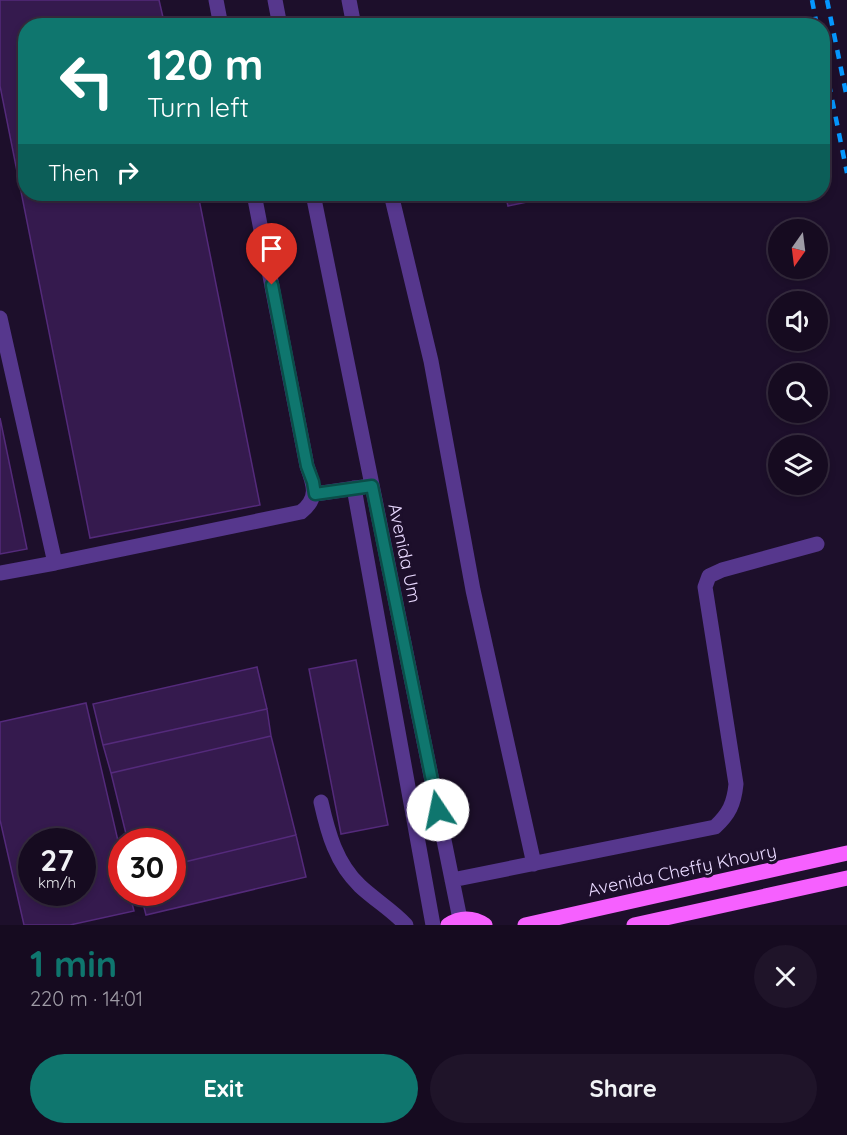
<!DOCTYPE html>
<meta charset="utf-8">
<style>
body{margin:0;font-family:Quicksand,sans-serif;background:#1f1429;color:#f1f3f6;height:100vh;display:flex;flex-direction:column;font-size:22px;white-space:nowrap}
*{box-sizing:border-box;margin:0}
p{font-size:20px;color:#9e9ba5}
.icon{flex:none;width:33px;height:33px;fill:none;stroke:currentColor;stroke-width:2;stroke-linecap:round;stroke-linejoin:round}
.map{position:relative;height:925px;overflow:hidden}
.drawer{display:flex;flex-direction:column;background:#160b20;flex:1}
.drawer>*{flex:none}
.guide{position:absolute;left:18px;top:18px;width:812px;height:183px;border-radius:24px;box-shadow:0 3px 9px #0003,0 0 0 2px #352b3e;background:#0f766e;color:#fff;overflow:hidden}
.needle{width:39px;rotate:194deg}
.buttons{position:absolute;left:768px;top:219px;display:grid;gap:12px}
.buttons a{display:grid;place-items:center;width:60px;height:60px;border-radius:50%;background:#160b20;box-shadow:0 3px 9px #0003,0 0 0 2px #352b3e;font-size:30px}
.speed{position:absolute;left:18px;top:828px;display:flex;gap:12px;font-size:30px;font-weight:700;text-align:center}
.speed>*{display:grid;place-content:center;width:78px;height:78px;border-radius:50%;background:#160b20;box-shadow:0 3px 9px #0003,0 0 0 2px #352b3e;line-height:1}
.speed small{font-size:15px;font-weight:400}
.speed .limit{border:9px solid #d22;background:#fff;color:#111}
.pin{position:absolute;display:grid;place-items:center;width:51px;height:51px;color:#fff;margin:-62px -26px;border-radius:50% 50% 50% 0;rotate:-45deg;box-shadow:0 0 6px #0007}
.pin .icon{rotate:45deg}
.me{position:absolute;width:66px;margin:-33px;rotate:349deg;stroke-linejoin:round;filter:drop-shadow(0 0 4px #0008)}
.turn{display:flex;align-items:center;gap:21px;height:126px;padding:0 30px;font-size:27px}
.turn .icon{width:78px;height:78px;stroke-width:2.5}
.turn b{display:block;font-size:42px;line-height:51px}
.then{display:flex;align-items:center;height:57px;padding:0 30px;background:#0003;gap:12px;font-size:22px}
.round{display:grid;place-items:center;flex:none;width:63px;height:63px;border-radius:32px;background:#1f1429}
.overview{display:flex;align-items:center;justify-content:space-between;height:102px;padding:0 30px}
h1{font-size:36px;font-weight:800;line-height:45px;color:#0f766e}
.button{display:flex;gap:12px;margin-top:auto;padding:12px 30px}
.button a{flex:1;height:69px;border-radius:36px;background:#0f766e;color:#fff;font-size:24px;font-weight:800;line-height:69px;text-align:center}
.button a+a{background:#1f1429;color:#f1f3f6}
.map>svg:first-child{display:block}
.building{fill:#351a4e;stroke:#542a7b;stroke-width:1.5;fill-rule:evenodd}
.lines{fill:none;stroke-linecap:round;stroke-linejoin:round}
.minor{stroke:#56378d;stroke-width:15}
.major{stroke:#f660ff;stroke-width:15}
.rail{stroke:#0597ff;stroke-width:4.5;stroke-dasharray:9 8;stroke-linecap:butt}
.route-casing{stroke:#0a4d48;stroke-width:15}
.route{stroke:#0f766e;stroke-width:10}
.labels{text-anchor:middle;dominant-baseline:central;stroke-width:6;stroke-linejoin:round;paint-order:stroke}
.street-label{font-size:18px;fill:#e9d9ff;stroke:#1d0f2b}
</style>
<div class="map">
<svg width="847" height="925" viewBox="0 0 847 925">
<rect width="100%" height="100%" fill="#1d0f2b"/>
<!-- building -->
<path class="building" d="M 0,0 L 159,0 L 165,26 L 26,26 L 26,194 L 198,194 L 260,505 L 90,538 L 0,86 Z
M 505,194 L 555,194 L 556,196 L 508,206 Z
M 0,418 L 27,549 L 0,554 Z
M 356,660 L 388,825 L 341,834 L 309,669 Z
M 257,667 L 267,709 L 103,745 L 93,704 Z
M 86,703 L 122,858 L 122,892 L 129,892 L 134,911 L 70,925 L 24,925 L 0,820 L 0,722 ZM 32,842 L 82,842 L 82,892 L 32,892 Z
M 267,709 L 271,736 L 111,773 L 103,745 Z
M 271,736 L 296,835 L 172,865 L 172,842 L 128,842 L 111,773 Z
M 296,835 L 306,877 L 146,915 L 140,892 L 172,892 L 172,865 Z"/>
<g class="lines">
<!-- minor -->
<path class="minor" d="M 216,0 L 221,26
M 275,0 L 280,26
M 349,0 L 354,26
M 313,194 L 460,919
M 391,194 L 431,361 L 473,590 L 534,864
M 0,318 L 55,563 L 301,512 C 319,498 314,485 307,466 L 254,194
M 354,488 L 433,925
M 315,494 L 363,487
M 0,573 L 55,563
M 321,802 C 328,833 336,863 360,886 C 375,900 392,910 406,925
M 452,880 L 715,827 C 729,814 734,804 736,784 L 705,587 L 709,576 L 722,570 L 817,544"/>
<!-- major -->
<path class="major" d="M 448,925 C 460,917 473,917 485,925
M 525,925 L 847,853
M 634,925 L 847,878"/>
<!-- rail -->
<path class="rail" d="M 812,0 L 817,26
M 827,0 L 847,98
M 822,50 L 847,173"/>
</g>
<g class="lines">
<defs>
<path id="route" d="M 272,285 L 307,466 L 313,482 L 315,494 L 372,486 L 438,810"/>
</defs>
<!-- route casing -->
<use href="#route" class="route-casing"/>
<!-- route -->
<use href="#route" class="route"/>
</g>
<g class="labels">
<!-- street labels -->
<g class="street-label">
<text transform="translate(405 553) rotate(78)">Avenida Um</text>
<text transform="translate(682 870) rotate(-12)">Avenida Cheffy Khoury</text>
</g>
</g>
</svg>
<div class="buttons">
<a><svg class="needle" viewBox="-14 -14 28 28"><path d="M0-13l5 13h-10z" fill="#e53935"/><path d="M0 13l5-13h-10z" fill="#9e9ba5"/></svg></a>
<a><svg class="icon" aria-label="sound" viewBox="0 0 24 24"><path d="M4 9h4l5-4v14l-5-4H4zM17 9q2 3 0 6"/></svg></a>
<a><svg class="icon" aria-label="search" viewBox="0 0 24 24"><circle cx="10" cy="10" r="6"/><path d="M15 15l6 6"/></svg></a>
<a><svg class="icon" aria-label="layers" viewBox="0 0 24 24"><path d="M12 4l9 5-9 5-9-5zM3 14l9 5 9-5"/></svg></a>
</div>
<div class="speed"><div>27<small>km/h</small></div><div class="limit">30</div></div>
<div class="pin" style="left:272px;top:285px;background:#d93025"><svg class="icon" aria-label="arrive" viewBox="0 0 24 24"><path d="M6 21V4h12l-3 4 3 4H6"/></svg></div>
<svg class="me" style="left:438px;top:810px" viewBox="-20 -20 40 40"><circle r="19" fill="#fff"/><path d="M0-13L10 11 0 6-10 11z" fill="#0f766e"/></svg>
<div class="guide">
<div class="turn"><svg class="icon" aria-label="left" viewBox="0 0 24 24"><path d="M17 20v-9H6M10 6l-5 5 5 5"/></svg><div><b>120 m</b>Turn left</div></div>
<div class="then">Then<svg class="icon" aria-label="right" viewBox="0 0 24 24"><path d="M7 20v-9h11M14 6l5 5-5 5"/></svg></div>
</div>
</div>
<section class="drawer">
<div class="overview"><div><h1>1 min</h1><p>220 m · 14:01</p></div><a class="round"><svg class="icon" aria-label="close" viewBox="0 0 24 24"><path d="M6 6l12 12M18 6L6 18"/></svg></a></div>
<div class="button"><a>Exit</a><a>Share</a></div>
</section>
